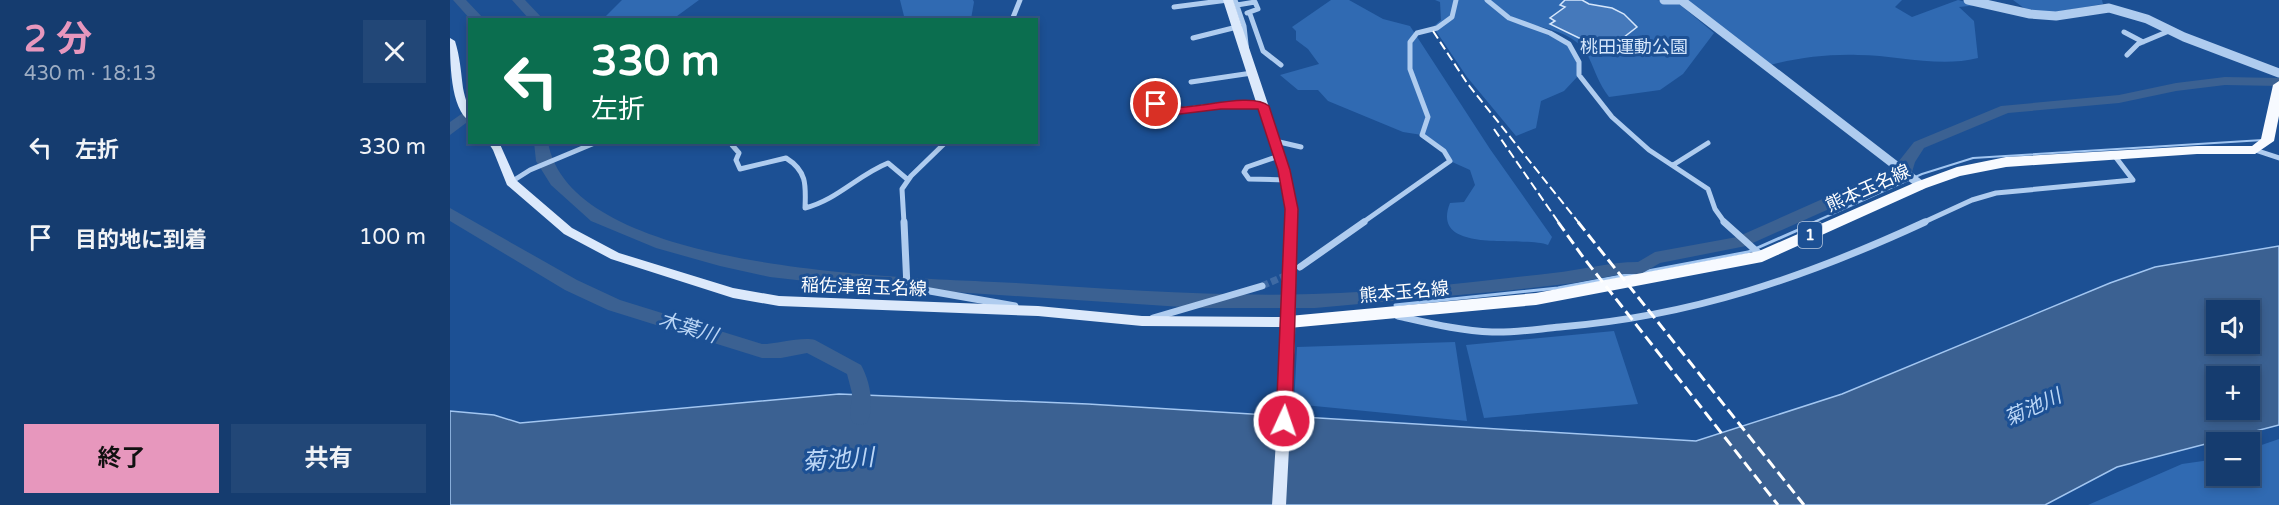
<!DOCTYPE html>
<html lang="ja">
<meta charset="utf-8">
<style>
body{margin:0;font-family:"Varela Round","Noto Sans JP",sans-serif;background:#224777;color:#f1f3f6;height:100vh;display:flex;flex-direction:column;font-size:22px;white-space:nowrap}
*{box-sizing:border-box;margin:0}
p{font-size:20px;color:#9dadc3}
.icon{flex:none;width:33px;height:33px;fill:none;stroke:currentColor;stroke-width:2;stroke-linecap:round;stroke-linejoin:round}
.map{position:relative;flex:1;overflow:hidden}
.panel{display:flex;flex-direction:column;background:#153c6f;width:450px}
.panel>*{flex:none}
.banner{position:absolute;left:18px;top:18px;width:570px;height:126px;border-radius:0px;box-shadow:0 3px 9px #0003,0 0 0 2px #345682;background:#0b6e4f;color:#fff;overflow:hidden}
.controls{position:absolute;left:1756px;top:300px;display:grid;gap:12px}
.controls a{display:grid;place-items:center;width:54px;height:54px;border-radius:0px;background:#153c6f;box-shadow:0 3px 9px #0003,0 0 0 2px #345682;font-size:30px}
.pin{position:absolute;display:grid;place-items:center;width:51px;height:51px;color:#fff;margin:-26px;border:3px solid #fff;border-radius:50%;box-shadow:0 2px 6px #0007}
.me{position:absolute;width:66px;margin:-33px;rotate:3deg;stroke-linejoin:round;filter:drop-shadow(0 0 4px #0008)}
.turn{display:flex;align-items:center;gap:21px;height:126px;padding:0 24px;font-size:27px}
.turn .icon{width:78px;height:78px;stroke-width:2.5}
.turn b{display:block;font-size:42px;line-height:51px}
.round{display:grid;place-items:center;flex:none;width:63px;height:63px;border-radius:0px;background:#224777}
.headline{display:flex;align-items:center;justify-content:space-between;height:102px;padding:0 24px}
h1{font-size:36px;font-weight:700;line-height:45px;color:#e797bd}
.button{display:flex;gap:12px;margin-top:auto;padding:12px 24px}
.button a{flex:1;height:69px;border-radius:0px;background:#e797bd;color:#111;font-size:24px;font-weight:700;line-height:69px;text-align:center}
.button a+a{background:#224777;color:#f1f3f6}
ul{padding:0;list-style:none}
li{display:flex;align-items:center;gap:18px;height:90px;padding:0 24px}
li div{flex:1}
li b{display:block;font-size:22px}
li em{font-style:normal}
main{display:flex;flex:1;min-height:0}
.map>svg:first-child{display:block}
.green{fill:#306ab2}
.water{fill:#3b6192;stroke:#a2c6f1;stroke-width:1.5;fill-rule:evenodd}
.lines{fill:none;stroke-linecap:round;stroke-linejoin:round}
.stream-far1{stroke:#a2c6f1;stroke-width:2}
.stream{stroke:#a2c6f1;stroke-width:3}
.river{fill:#3b6192;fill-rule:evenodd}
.building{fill:#4579bb;stroke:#d5e6fb;stroke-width:1.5}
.minor-tunnel{stroke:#3e6aa4;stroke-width:7;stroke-dasharray:7 3;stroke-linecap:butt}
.minor-far1{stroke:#afccef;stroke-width:5}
.minor{stroke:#afccef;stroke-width:7}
.tertiary{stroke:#afccef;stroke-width:9}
.secondary{fill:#dce9fb;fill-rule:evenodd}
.primary{fill:#f7faff;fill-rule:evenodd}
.rail-far1{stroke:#fff;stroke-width:2;stroke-dasharray:9 4;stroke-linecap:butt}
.rail{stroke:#fff;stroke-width:3;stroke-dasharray:11 5;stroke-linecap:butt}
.route{fill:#e11d48;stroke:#92132f;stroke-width:1.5}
.labels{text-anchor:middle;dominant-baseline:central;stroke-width:6;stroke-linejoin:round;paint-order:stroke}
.shield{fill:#1c5094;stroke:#bbcadf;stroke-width:1.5}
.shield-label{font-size:16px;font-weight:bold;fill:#fff}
.park-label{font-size:18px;fill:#d5e6fb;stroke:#1c5094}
.street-label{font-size:18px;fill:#fff;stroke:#1c5094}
.water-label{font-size:20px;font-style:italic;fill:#bbd6f6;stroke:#1c5094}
.near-water-label{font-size:24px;font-style:italic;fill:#bbd6f6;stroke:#1c5094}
</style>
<main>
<section class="panel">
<div class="headline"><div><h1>2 分</h1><p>430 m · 18:13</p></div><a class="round"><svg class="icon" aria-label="close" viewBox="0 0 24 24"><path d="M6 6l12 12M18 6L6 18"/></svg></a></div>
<ul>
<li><svg class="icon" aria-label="left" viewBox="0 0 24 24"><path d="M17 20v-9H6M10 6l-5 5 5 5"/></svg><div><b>左折</b></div><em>330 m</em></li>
<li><svg class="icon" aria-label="arrive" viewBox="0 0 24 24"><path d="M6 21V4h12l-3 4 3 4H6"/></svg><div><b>目的地に到着</b></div><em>100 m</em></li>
</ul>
<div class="button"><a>終了</a><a>共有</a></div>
</section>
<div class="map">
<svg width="1829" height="505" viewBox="0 0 1829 505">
<rect width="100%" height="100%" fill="#1c5094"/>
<!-- green -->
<path class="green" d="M 172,0 L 249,0 L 223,19 L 153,19 Z
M 450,0 L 523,0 L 524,2 L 521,19 L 455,20 Z
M 881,0 L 899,0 L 933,19 L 960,26 L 1040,149 L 1102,237 L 1098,245 C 1074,235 979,256 1000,203 L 1014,202 L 1025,185 L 1020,170 L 1000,161 L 995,153 L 972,135 L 953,132 L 878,101 L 868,90 L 848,90 L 830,75 L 869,64 L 858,49 L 846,40 L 846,31 L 842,27 Z
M 985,0 L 1207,0 L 1228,3 L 1264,33 L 1233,74 L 1210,90 L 1159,97 C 1148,82 1146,73 1139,58 C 1129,35 1101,29 1079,24 L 1124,49 L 1129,75 L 1114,91 L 1091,101 L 1086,128 L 1066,136 L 1017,77 L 986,31 L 984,26 L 991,20 L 990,2 Z
M 1236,0 L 1452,0 L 1445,7 L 1462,17 L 1508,0 L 1528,5 L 1509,7 L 1524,21 L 1528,58 C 1488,68 1448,55 1408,55 C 1377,54 1346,58 1316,66 Z
M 1563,0 L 1652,0 L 1653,4 L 1600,13 L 1578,11 Z
M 1164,331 L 1188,404 L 1034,418 L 1016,345 Z
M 1005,342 L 1017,421 L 844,404 L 847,347 Z
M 1829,439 L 1829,505 L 1638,505 L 1732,464 L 1767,459 L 1767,476 L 1800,476 L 1800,449 Z"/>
<!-- water -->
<path class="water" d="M 1829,246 L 1829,425 L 1667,467 L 1595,505 L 0,505 L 0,411 L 44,415 L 70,423 L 389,394 L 638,404 L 1246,441 L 1392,394 L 1660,283 L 1705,267 ZM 1767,310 L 1800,310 L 1800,344 L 1767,344 ZM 1767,376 L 1800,376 L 1800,410 L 1767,410 Z"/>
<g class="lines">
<!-- stream-far1 -->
<path class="stream-far1" d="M 1362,223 L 1472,174 L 1523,158 L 1813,140"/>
<!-- stream -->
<path class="stream" d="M 945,305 L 1108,288 L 1298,252 L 1366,222"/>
<!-- river -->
<path class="river" d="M 3,0 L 16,0 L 35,20 L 21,20 Z
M 62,0 L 75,0 L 94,20 L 80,20 Z
M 1775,77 L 1829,78 L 1829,86 L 1775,85 L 1726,91 L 1669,103 L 1558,113 L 1474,148 L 1465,162 L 1462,172 L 1296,246 L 1210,263 L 1191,274 L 1172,274 L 1124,283 L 1053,291 L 865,308 L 747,308 L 382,284 L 320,277 L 270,266 L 206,248 L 141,221 L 101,185 L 86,161 L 84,142 L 98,142 C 120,275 462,277 566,283 C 665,289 764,297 863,294 C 943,292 1024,282 1103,273 C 1131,270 1159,262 1188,262 L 1205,252 L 1287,237 L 1449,165 L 1449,161 L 1464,142 L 1551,106 L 1669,95 L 1726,83 Z
M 20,108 L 20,120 L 0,135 L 0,122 Z
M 0,208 L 127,280 L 170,300 L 312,344 C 327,344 353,336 365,340 L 411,365 C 420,381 425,406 417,423 L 410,425 L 403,423 L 400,417 L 402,393 L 397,374 L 357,353 L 331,358 L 312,358 L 158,310 L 115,290 L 0,221 Z"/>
</g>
<!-- building -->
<path class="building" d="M 1115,0 L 1132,0 L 1139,4 L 1162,8 L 1174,14 L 1187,27 L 1156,51 L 1100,24 L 1105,21 L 1100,18 L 1115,7 L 1110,5 Z"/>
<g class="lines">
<!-- minor-tunnel -->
<path class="minor-tunnel" d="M 812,286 L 839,274"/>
<!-- minor-far1 -->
<path class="minor-far1" d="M 785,0 L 794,26 L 797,53
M 1037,0 L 1059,18 L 1100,33 L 1119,44 L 1129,62 L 1129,75 L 1162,117 L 1199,150 L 1258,189 L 1265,209 L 1275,223
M 787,5 L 805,2 L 808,9 L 797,13
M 724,7 L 778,0
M 800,14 L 813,51 L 831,65
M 562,20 L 570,0
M 1674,32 L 1693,42
M 743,38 L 787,27
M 1677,55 L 1688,44 L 1719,31
M 741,82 L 802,73
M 706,104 L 722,111 L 771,105 L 813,106
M 825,141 L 851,147
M 283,142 L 282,145 L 289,153 L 286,160 L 290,169 L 336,158 C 357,171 356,185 355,208 C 387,200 408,175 438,163 L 457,179
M 1805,150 L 1829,158
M 829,156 L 797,167 L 794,172 L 799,179 L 836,180
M 1223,165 L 1258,143
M 61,182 L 80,170 L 147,142
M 454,223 L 452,189 L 461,176 L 496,142
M 912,223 L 1000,161 L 994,151 L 972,135 L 978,117 L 960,69 L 960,42 L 967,33 L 987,28 L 1002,17 L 1006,0
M 1472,223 L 1522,200 L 1546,193 L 1683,180 L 1664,155"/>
<!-- minor -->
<path class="minor" d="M 454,222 L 457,287 L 565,306
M 1274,222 L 1312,256
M 850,267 L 914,222
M 948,316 C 979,323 1010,331 1042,332 C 1064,333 1088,329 1110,327 C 1243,316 1356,277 1475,222
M 703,318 L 812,286"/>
<!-- tertiary -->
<path class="tertiary" d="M 1214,0 L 1231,0
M 1231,0 L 1471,185
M 1518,0 L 1580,14 L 1606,16 L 1659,8 L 1697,19 L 1734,37 L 1829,73"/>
<!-- secondary -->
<path class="secondary" d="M 773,0 L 783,0 L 840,170 L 847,209 L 845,336 L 836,505 L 822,505 L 833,327 L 692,326 L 588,316 L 329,306 L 283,298 L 161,259 L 114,234 L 57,185 L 43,150 L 38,142 L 49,142 L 66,180 L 122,228 L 169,253 L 283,288 L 329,296 L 588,306 L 692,316 L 833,317 L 835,209 L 828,170 Z
M 0,38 L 5,41 C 10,57 11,72 13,88 C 15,100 20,109 20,121 C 0,110 0,59 0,38 Z"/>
<!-- primary -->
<path class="primary" d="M 1829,81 L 1829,116 L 1824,141 L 1805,154 L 1747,154 L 1556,167 L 1510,176 L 1476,188 L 1312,262 L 1086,305 L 839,328 L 833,326 L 831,322 L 833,318 L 839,316 L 1086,293 L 1309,251 L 1466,182 L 1507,167 L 1556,157 L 1747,146 L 1802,146 L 1811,139 L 1823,85 Z"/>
<!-- rail-far1 -->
<path class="rail-far1" d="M 983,31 L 1017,83 L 1129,223
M 1044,129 L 1109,223"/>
<!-- rail -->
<path class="rail" d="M 1108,222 L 1133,257 L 1328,505
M 1128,222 L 1354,505"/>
</g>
<!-- route -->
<path class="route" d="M 706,100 C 712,102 718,107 724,107 C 744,110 802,91 819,106 L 840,170 L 848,209 L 842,421 L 839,425 L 828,425 L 826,421 L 835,209 L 828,170 L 808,109 L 771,109 L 722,115 L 702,106 L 702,101 Z"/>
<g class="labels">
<!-- shield labels -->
<rect class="shield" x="1348" y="222" width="24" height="26" rx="4.5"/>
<g class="shield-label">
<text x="1360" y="235">1</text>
</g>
<!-- park labels -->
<g class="park-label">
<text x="1184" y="47">桃田運動公園</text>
</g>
<!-- street labels -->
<g class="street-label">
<text transform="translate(1418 188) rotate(-24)">熊本玉名線</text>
<text transform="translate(414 287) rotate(2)">稲佐津留玉名線</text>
<text transform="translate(954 292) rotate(-5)">熊本玉名線</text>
</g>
<!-- water labels -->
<g class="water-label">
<text transform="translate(238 328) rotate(17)">木葉川</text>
<text transform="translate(1583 408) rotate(-25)">菊池川</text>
</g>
<!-- near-water labels -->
<g class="near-water-label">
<text transform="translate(388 460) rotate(-4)">菊池川</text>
</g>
</g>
</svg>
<div class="controls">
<a><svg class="icon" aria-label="sound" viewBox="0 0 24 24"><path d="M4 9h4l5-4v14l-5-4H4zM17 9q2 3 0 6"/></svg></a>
<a>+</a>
<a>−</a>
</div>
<div class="pin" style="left:706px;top:104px;background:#d93025"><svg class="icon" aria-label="arrive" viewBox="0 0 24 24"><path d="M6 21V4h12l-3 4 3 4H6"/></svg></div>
<svg class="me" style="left:834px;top:421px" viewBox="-20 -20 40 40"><circle r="17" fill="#e11d48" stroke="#fff" stroke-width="3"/><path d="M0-11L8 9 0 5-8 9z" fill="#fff"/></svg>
<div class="banner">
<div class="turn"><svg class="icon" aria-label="left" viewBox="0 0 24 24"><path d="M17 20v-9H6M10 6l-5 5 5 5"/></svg><div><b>330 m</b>左折</div></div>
</div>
</div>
</main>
